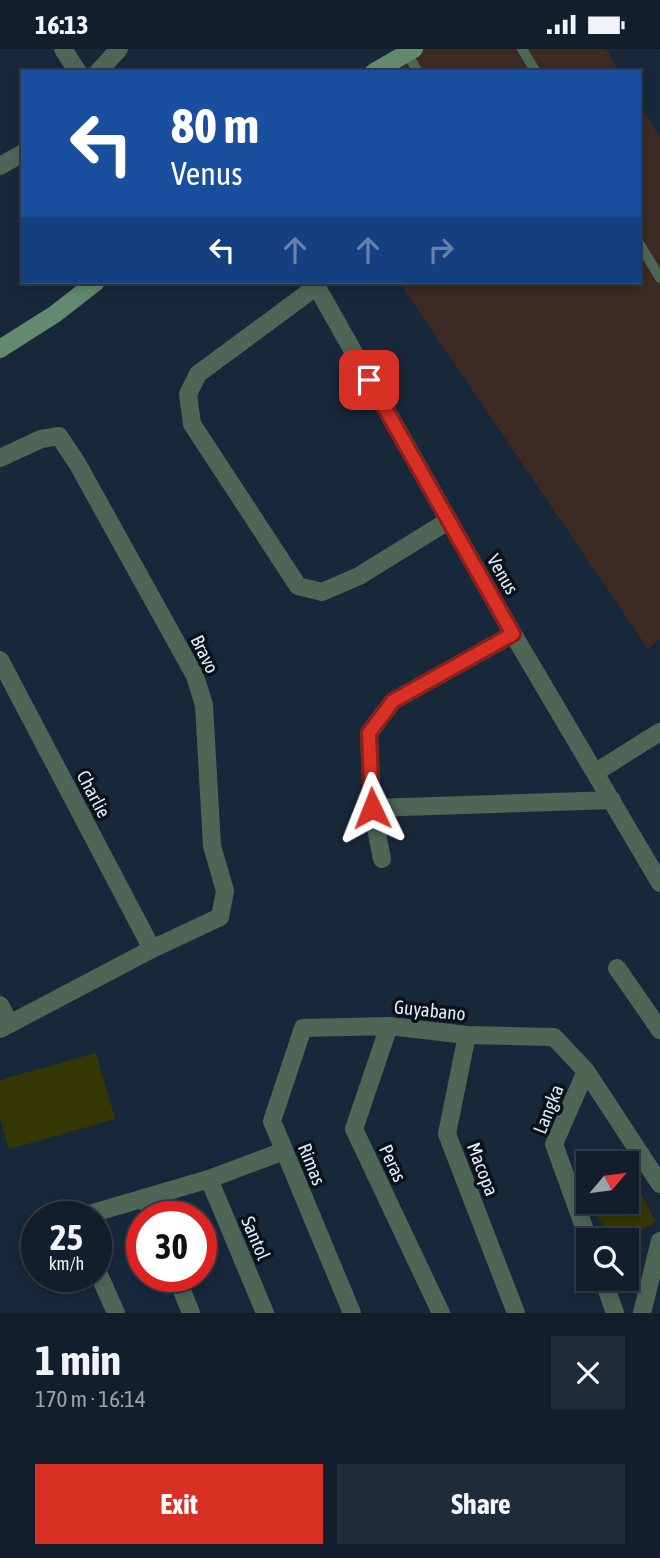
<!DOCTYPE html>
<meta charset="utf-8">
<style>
body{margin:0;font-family:"Asap Condensed",sans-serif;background:#1f2b38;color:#f1f3f6;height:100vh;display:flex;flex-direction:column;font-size:26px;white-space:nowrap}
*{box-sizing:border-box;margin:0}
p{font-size:23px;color:#9ca2a9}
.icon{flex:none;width:38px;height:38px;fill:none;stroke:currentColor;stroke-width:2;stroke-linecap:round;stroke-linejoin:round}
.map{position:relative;height:1264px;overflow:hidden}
.details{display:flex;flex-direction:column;background:#121e2c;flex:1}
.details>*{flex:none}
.banner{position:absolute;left:21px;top:21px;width:620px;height:214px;border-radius:0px;box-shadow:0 4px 10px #0003,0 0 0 2px #313c48;background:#1a4fa0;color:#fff;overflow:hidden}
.needle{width:46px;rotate:61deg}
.buttons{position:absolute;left:576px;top:1102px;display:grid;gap:14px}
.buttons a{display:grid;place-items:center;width:63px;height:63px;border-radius:0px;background:#121e2c;box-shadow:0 4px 10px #0003,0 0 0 2px #313c48;font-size:35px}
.speed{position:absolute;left:21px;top:1152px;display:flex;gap:14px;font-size:35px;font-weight:700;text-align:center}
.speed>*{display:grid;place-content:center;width:91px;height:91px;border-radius:50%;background:#121e2c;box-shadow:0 4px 10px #0003,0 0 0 2px #313c48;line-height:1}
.speed small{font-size:18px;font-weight:400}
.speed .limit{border:10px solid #d22;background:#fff;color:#111}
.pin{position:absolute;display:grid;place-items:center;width:60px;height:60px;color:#fff;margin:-30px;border-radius:14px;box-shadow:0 4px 10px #0006}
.me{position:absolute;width:77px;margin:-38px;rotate:358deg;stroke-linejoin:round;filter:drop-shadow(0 0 5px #0008)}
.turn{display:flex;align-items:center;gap:24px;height:147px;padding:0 35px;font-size:32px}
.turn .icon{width:91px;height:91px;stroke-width:2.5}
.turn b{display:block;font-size:49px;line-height:60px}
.lanes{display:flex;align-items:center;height:66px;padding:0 35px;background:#0003;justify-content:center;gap:35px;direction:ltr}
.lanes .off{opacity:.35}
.round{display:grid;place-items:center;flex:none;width:74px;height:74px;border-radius:0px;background:#1f2b38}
.head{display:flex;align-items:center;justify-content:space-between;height:119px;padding:0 35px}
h1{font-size:42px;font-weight:700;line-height:52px}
.action{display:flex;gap:14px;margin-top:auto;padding:14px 35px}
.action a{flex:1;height:80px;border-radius:0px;background:#d93025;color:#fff;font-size:28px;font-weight:700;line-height:80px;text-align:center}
.action a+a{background:#1f2b38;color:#f1f3f6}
.status{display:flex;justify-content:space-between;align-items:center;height:49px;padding:0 35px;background:#121e2c;direction:ltr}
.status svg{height:19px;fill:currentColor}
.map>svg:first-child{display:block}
.education{fill:#3c2a23}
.green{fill:#353703}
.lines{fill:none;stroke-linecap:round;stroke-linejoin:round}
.lane{stroke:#4e6655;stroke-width:10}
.street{stroke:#4e6655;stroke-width:18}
.secondary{stroke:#63896e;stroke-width:18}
.route-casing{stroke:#8d1f18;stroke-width:18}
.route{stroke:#d93025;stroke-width:12}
.labels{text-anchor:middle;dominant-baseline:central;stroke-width:7;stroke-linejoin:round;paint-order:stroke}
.street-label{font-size:19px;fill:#e2edf9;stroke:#0a1119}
</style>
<div class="status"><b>16:13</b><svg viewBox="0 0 49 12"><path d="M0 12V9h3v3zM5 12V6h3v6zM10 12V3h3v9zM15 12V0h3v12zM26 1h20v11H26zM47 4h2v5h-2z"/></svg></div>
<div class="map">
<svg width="660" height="1264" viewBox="0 0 660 1264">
<rect width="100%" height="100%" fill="#18283b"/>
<!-- education -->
<path class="education" d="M 423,0 L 606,0 L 620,23 L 390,23 Z
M 639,54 L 660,88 L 660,590 L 648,600 L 399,233 L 639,233 Z"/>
<!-- green -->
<path class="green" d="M 96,1004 L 115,1070 L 9,1100 L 0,1070 L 0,1031 Z
M 627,1118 L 656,1173 L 622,1192 L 611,1192 L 590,1153 L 626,1153 Z"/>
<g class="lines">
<!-- lane -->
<path class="lane" d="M 522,0 L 536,23
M 407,4 L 418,23
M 639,194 L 660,229"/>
<!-- street -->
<path class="street" d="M 63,0 L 78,23
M 98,23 L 119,0
M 0,117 L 23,104
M 314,233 L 513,585 L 660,834
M 317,237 L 198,325 L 188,345 L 192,375 L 298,537 L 322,543 L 359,527 L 448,472
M 0,409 L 41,390 L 59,387 L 77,414 L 195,627 L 204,656 L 212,797 L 225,842 L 220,868 L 152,900 L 0,980
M 0,611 L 152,900
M 596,723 L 660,683
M 372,759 L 612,751
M 382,810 L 372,759 L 369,684 L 393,652 L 513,585
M 617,919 L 660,981
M 0,956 L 10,975
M 389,977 L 354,1080 L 441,1264
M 467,986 L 447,1085 L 516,1264
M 586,1022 L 554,1095 L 589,1192
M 209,1130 L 265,1264
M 145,1149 L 153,1167
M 83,1167 L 209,1130 L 284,1102
M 96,1219 L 116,1264
M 176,1227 L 191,1264
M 603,1230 L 615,1264
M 352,1264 L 272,1072 L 303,979 L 389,977 L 467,986 L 554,988 L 586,1022 L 660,1135
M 642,1264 L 660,1192"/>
<!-- secondary -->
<path class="secondary" d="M 374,23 L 414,0
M 0,300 L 55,265 L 96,233"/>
</g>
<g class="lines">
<defs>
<path id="route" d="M 369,331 L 513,585 L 393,652 L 369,684 L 372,759"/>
</defs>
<!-- route casing -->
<use href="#route" class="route-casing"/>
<!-- route -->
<use href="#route" class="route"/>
</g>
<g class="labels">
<!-- street labels -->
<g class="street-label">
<text transform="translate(503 525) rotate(60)">Venus</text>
<text transform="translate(205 605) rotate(64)">Bravo</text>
<text transform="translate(94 745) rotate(62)">Charlie</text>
<text transform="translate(430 961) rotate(6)">Guyabano</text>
<text transform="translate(548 1060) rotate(-68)">Langka</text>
<text transform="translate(393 1114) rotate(65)">Peras</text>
<text transform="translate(312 1115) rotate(68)">Rimas</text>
<text transform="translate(483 1120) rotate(69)">Macopa</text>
<text transform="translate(256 1189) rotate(67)">Santol</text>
</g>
</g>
</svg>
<div class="buttons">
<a><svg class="needle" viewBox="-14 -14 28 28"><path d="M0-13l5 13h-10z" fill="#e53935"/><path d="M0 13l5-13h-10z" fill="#9ca2a9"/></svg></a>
<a><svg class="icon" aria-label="search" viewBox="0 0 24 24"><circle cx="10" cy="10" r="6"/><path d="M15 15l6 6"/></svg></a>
</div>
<div class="speed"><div>25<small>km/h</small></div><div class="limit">30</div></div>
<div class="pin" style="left:369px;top:331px;background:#d93025"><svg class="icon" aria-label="arrive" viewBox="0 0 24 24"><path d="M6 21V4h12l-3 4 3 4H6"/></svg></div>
<svg class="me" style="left:372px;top:759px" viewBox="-20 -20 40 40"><path d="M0-17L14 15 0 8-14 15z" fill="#d93025" stroke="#fff" stroke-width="4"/></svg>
<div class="banner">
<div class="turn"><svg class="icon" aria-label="left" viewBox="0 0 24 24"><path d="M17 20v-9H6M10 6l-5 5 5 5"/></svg><div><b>80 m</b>Venus</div></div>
<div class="lanes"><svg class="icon" aria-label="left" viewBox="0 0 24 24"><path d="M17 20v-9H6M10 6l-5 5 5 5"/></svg><svg class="icon off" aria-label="ahead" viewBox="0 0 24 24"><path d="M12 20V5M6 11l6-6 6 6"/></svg><svg class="icon off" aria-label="ahead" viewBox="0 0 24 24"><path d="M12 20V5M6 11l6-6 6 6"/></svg><svg class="icon off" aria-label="right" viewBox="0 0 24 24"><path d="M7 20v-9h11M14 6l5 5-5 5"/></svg></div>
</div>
</div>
<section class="details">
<div class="head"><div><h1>1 min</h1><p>170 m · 16:14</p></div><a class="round"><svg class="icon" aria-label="close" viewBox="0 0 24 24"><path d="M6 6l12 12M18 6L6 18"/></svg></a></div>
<div class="action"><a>Exit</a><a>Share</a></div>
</section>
